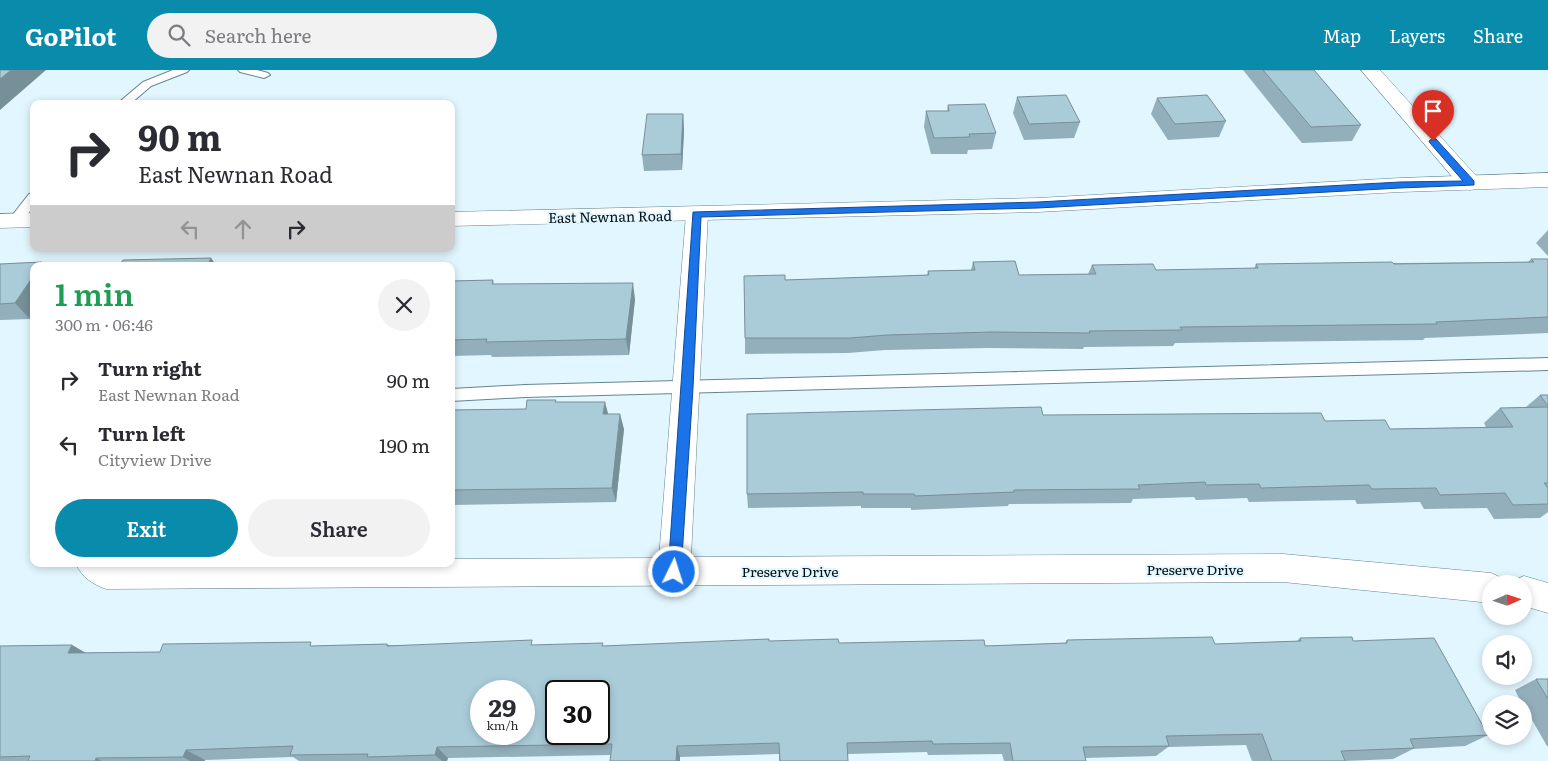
<!DOCTYPE html>
<meta charset="utf-8">
<style>
body{margin:0;font-family:Literata,serif;background:#f2f2f3;color:#2b2b33;height:100vh;display:flex;flex-direction:column;font-size:19px;white-space:nowrap}
*{box-sizing:border-box;margin:0}
p{font-size:16px;color:#7c7c81}
.icon{flex:none;width:28px;height:28px;fill:none;stroke:currentColor;stroke-width:2;stroke-linecap:round;stroke-linejoin:round}
.map{position:relative;flex:1;overflow:hidden}
.panel{position:absolute;left:30px;top:192px;width:425px;height:305px;display:flex;flex-direction:column;background:#fff;border-radius:10px;box-shadow:0 2px 8px #0003}
.panel>*{flex:none}
.guide{position:absolute;left:30px;top:30px;width:425px;height:152px;border-radius:10px;box-shadow:0 2px 8px #0003;background:#fff;color:#2b2b33;overflow:hidden}
.needle{width:32px;rotate:87deg}
.tools{position:absolute;left:1482px;top:505px;display:grid;gap:10px}
.tools a{display:grid;place-items:center;width:50px;height:50px;border-radius:50%;background:#fff;box-shadow:0 2px 8px #0003;font-size:25px}
.speed{position:absolute;left:470px;top:610px;display:flex;gap:10px;font-size:25px;font-weight:700;text-align:center}
.speed>*{display:grid;place-content:center;width:65px;height:65px;border-radius:50%;background:#fff;box-shadow:0 2px 8px #0003;line-height:1}
.speed small{font-size:12px;font-weight:400}
.speed .limit{border:2px solid #111;border-radius:8px;background:#fff;color:#111}
.pin{position:absolute;display:grid;place-items:center;width:42px;height:42px;color:#fff;margin:-51px -21px;border-radius:50% 50% 50% 0;rotate:-45deg;box-shadow:0 0 5px #0007}
.pin .icon{rotate:45deg}
.me{position:absolute;width:55px;margin:-28px;rotate:4deg;stroke-linejoin:round;filter:drop-shadow(0 0 4px #0008)}
.turn{display:flex;align-items:center;gap:18px;height:105px;padding:0 25px;font-size:22px}
.turn .icon{width:65px;height:65px;stroke-width:2.5}
.turn b{display:block;font-size:35px;line-height:42px}
.lanes{display:flex;align-items:center;height:48px;padding:0 25px;background:#0003;justify-content:center;gap:25px;direction:ltr}
.lanes .off{opacity:.35}
.round{display:grid;place-items:center;flex:none;width:52px;height:52px;border-radius:26px;background:#f2f2f3}
.headline{display:flex;align-items:center;justify-content:space-between;height:85px;padding:0 25px}
h1{font-size:30px;font-weight:600;line-height:38px;color:#1e9e55}
.button{display:flex;gap:10px;margin-top:auto;padding:10px 25px}
.button a{flex:1;height:58px;border-radius:30px;background:#098cac;color:#fff;font-size:20px;font-weight:600;line-height:58px;text-align:center}
.button a+a{background:#f2f2f3;color:#2b2b33}
ul{padding:0;list-style:none}
li{display:flex;align-items:center;gap:15px;height:65px;padding:0 25px}
li div{flex:1}
li b{display:block;font-size:19px}
li em{font-style:normal}
header{display:flex;align-items:center;gap:30px;box-sizing:border-box;height:70px;padding:0 25px;background:#098cac;color:#fff}
header strong{font-size:24px}
nav{display:flex;gap:28px;margin-inline-start:auto;font-size:18px}
.search{width:350px;height:45px;background:#f2f2f3;display:flex;align-items:center;gap:12px;box-sizing:border-box;padding:0 18px;border-radius:28px;color:#7c7c81;font-size:19px}
.map>svg:first-child{display:block}
.lines{fill:none;stroke-linecap:round;stroke-linejoin:round}
.service-casing{stroke:#648591;stroke-width:2}
.minor-casing{stroke:#648591;stroke-width:1}
.tertiary-casing{stroke:#648591;stroke-width:1}
.service{fill:#fff;fill-rule:evenodd}
.minor{fill:#fff;fill-rule:evenodd}
.tertiary{fill:#fff;fill-rule:evenodd}
.wall{fill:#92afbb}
.shaded-wall{fill:#778f98}
.building{fill:#aaccd9;stroke:#778f98;fill-rule:evenodd}
.route{fill:#1a73e8;stroke:#114b97}
.labels{text-anchor:middle;dominant-baseline:central;stroke-width:4;stroke-linejoin:round;paint-order:stroke}
.street-label{font-size:14px;fill:#041014;stroke:#e1f6fe}
</style>
<header>
<strong>GoPilot</strong>
<div class="search"><svg class="icon" aria-label="search" viewBox="0 0 24 24"><circle cx="10" cy="10" r="6"/><path d="M15 15l6 6"/></svg>Search here</div>
<nav><a>Map</a><a>Layers</a><a>Share</a></nav>
</header>
<div class="map">
<svg width="1548" height="691" viewBox="0 0 1548 691">
<rect width="100%" height="100%" fill="#e1f6fe"/>
<g class="lines">
<defs>
<path id="service" d="M 173,0 L 189,0 L 187,2 L 151,16 L 130,34 L 117,34 L 143,12 Z
M 238,0 L 257,0 L 268,3 L 270,5 L 264,8 L 240,2 Z
M 34,123 L 34,136 L 21,153 L 11,153 L 9,150 L 11,147 L 29,124 Z
M 1548,288 L 1548,300 L 525,327 L 451,331 L 451,319 L 525,315 Z"/>
<path id="minor" d="M 1361,0 L 1380,0 L 1478,108 L 1481,113 L 1478,118 L 1470,120 L 1462,118 Z
M 697,137 L 705,139 L 708,144 L 691,487 L 1283,484 L 1491,503 L 1502,508 L 1505,514 L 1491,514 L 1491,533 L 1283,512 L 106,519 C 92,514 82,507 76,494 L 451,494 L 451,489 L 659,488 L 686,144 L 689,139 Z
M 1524,506 L 1548,513 L 1548,543 L 1524,536 L 1524,514 L 1511,514 L 1513,511 Z"/>
<path id="tertiary" d="M 1548,103 L 1548,117 L 1400,122 L 1038,142 L 451,156 L 451,142 L 1038,128 L 1400,108 Z
M 34,143 L 34,157 L 0,158 L 0,144 Z"/>
</defs>
<!-- service casing -->
<use href="#service" class="service-casing"/>
<!-- minor casing -->
<use href="#minor" class="minor-casing"/>
<!-- tertiary casing -->
<use href="#tertiary" class="tertiary-casing"/>
<!-- service -->
<use href="#service" class="service"/>
<!-- minor -->
<use href="#minor" class="minor"/>
<!-- tertiary -->
<use href="#tertiary" class="tertiary"/>
</g>
<!-- wall -->
<path class="wall" d="M 1243,0 L 1314,0 L 1361,55 L 1352,71 L 1302,73 Z
M 1017,27 L 1080,52 L 1074,68 L 1024,70 L 1013,43 Z
M 1157,28 L 1226,51 L 1219,67 L 1168,70 L 1151,44 Z
M 948,35 L 996,63 L 992,79 L 968,80 L 967,84 L 931,84 L 924,57 L 926,41 L 947,41 Z
M 683,44 L 684,60 L 682,100 L 644,101 L 642,85 Z
M 1548,160 L 1548,186 L 1536,173 Z
M 1531,189 L 1548,189 L 1548,263 L 1425,268 L 1423,270 L 1175,273 L 1173,276 L 1084,277 L 1083,279 L 987,278 L 885,280 L 848,283 L 745,284 L 745,268 L 785,210 L 927,205 L 928,201 L 971,200 L 973,192 L 1019,205 L 1088,204 L 1092,195 L 1156,200 L 1254,199 L 1256,194 L 1528,192 Z
M 42,192 L 46,196 L 34,196 L 30,249 L 0,250 L 0,194 Z
M 493,210 L 494,214 L 635,229 L 629,285 L 492,287 L 491,285 L 451,286 L 451,211 Z
M 1540,325 L 1548,325 L 1548,442 L 1540,448 L 1494,449 L 1487,438 L 1424,439 L 1420,432 L 1357,434 L 1355,430 L 1249,432 L 1247,428 L 1196,430 L 1194,427 L 1133,429 L 1131,433 L 1009,434 L 1008,436 L 911,440 L 911,438 L 861,438 L 861,436 L 748,438 L 747,424 L 1043,345 L 1325,351 L 1390,359 L 1486,357 L 1484,353 L 1500,338 L 1526,337 Z
M 557,332 L 608,344 L 624,359 L 616,432 L 451,435 L 451,340 L 526,339 Z
M 1300,568 L 1353,571 L 1488,665 L 1465,676 L 1413,679 L 1393,689 L 1345,691 L 1252,691 L 1246,675 L 1168,677 L 1156,686 L 1085,688 L 1086,691 L 1004,691 L 1002,684 L 928,685 L 927,682 L 848,684 L 848,691 L 779,691 L 779,684 L 680,687 L 680,691 L 610,691 L 611,685 L 448,688 L 447,691 L 299,691 L 293,687 L 205,690 L 205,691 L 0,691 L 0,576 L 72,575 L 86,583 L 160,582 L 314,576 L 387,574 L 389,575 L 534,575 L 604,576 L 769,571 L 839,573 L 985,576 L 1065,573 L 1067,570 L 1215,574 L 1297,571 Z
M 1536,609 L 1548,609 L 1548,676 L 1547,676 L 1524,636 L 1524,634 L 1522,634 L 1515,620 Z"/>
<!-- shaded-wall -->
<path class="shaded-wall" d="M 11,0 L 46,0 L 0,40 L 0,9 Z
M 683,44 L 684,60 L 682,100 L 681,84 Z
M 211,188 L 217,196 L 207,196 Z
M 42,192 L 46,196 L 40,196 Z
M 34,205 L 34,243 L 30,249 L 15,233 Z
M 633,213 L 635,229 L 629,285 L 626,269 Z
M 605,332 L 609,347 L 603,344 Z
M 620,344 L 624,359 L 616,432 L 612,418 Z
M 72,575 L 94,588 L 68,583 Z
M 677,676 L 680,687 L 680,691 L 676,691 Z
M 437,677 L 448,688 L 447,691 L 442,691 L 435,685 Z
M 186,680 L 205,690 L 205,691 L 190,691 L 183,687 Z
M 96,688 L 102,691 L 95,691 Z"/>
<!-- building -->
<path class="building" d="M 0,0 L 11,0 L 0,9 Z
M 1263,0 L 1314,0 L 1361,55 L 1311,57 Z
M 1066,25 L 1080,52 L 1029,54 L 1017,27 Z
M 1207,25 L 1226,51 L 1175,54 L 1157,28 Z
M 985,34 L 996,63 L 969,64 L 970,67 L 934,68 L 926,41 L 949,41 L 948,35 Z
M 647,44 L 683,44 L 681,84 L 642,85 Z
M 211,188 L 207,196 L 119,196 L 123,190 Z
M 1531,189 L 1548,189 L 1548,247 L 1436,252 L 1437,254 L 1180,257 L 1182,260 L 1089,261 L 1090,263 L 992,262 L 887,265 L 850,268 L 745,268 L 744,206 L 785,205 L 785,210 L 929,205 L 928,201 L 975,200 L 973,192 L 1015,191 L 1019,205 L 1096,204 L 1092,195 L 1153,194 L 1156,200 L 1258,198 L 1256,194 L 1392,192 L 1394,194 L 1534,192 Z
M 42,192 L 40,196 L 34,196 L 34,205 L 15,233 L 0,234 L 0,194 Z
M 493,210 L 492,214 L 633,213 L 626,269 L 486,272 L 487,269 L 451,270 L 451,211 Z
M 1540,325 L 1548,325 L 1548,336 Z
M 527,330 L 556,330 L 555,332 L 605,332 L 603,344 L 620,344 L 612,418 L 451,420 L 451,340 L 526,339 Z
M 1041,337 L 1043,345 L 1321,343 L 1325,351 L 1385,350 L 1390,359 L 1513,357 L 1500,338 L 1548,337 L 1548,413 L 1544,413 L 1548,418 L 1548,434 L 1513,435 L 1505,423 L 1440,425 L 1436,418 L 1372,419 L 1369,415 L 1261,418 L 1259,414 L 1206,415 L 1205,412 L 1138,415 L 1140,419 L 1014,420 L 1014,422 L 915,426 L 914,424 L 863,424 L 863,422 L 747,424 L 747,344 Z
M 1212,567 L 1215,574 L 1301,571 L 1300,568 L 1352,567 L 1353,571 L 1434,568 L 1488,665 L 1410,669 L 1414,678 L 1341,681 L 1345,691 L 1272,691 L 1262,664 L 1166,666 L 1169,676 L 1083,677 L 1086,691 L 1013,691 L 1010,673 L 933,674 L 932,671 L 847,673 L 848,691 L 780,691 L 779,673 L 677,676 L 676,691 L 610,691 L 612,674 L 437,677 L 435,685 L 367,687 L 368,684 L 290,685 L 293,676 L 186,680 L 183,687 L 96,688 L 95,691 L 28,691 L 30,686 L 0,687 L 0,576 L 72,575 L 68,583 L 160,582 L 163,574 L 311,572 L 310,576 L 387,574 L 387,576 L 532,570 L 531,575 L 603,573 L 602,576 L 769,569 L 769,571 L 838,569 L 839,573 L 984,570 L 985,576 L 1067,573 L 1067,570 ZM 481,621 L 524,621 L 524,664 L 481,664 ZM 556,621 L 599,621 L 599,664 L 556,664 Z
M 1536,609 L 1548,609 L 1548,629 Z"/>
<!-- route -->
<path class="route" d="M 1433,68 L 1436,69 L 1474,111 L 1474,115 L 1400,118 L 1038,138 L 701,147 L 693,318 L 681,502 L 679,506 L 674,508 L 670,506 L 668,502 L 693,142 L 1038,132 L 1400,112 L 1463,111 L 1430,73 L 1429,71 Z"/>
<g class="labels">
<!-- street labels -->
<g class="street-label">
<text transform="translate(610 146) rotate(-1)">East Newnan Road</text>
<text x="1195" y="499">Preserve Drive</text>
<text x="790" y="501">Preserve Drive</text>
</g>
</g>
</svg>
<div class="tools">
<a><svg class="needle" viewBox="-14 -14 28 28"><path d="M0-13l5 13h-10z" fill="#e53935"/><path d="M0 13l5-13h-10z" fill="#7c7c81"/></svg></a>
<a><svg class="icon" aria-label="sound" viewBox="0 0 24 24"><path d="M4 9h4l5-4v14l-5-4H4zM17 9q2 3 0 6"/></svg></a>
<a><svg class="icon" aria-label="layers" viewBox="0 0 24 24"><path d="M12 4l9 5-9 5-9-5zM3 14l9 5 9-5"/></svg></a>
</div>
<div class="speed"><div>29<small>km/h</small></div><div class="limit">30</div></div>
<div class="pin" style="left:1433px;top:71px;background:#d93025"><svg class="icon" aria-label="arrive" viewBox="0 0 24 24"><path d="M6 21V4h12l-3 4 3 4H6"/></svg></div>
<svg class="me" style="left:674px;top:502px" viewBox="-20 -20 40 40"><circle r="17" fill="#1a73e8" stroke="#fff" stroke-width="3"/><path d="M0-11L8 9 0 5-8 9z" fill="#fff"/></svg>
<div class="guide">
<div class="turn"><svg class="icon" aria-label="right" viewBox="0 0 24 24"><path d="M7 20v-9h11M14 6l5 5-5 5"/></svg><div><b>90 m</b>East Newnan Road</div></div>
<div class="lanes"><svg class="icon off" aria-label="left" viewBox="0 0 24 24"><path d="M17 20v-9H6M10 6l-5 5 5 5"/></svg><svg class="icon off" aria-label="ahead" viewBox="0 0 24 24"><path d="M12 20V5M6 11l6-6 6 6"/></svg><svg class="icon" aria-label="right" viewBox="0 0 24 24"><path d="M7 20v-9h11M14 6l5 5-5 5"/></svg></div>
</div>
<section class="panel">
<div class="headline"><div><h1>1 min</h1><p>300 m · 06:46</p></div><a class="round"><svg class="icon" aria-label="close" viewBox="0 0 24 24"><path d="M6 6l12 12M18 6L6 18"/></svg></a></div>
<ul>
<li><svg class="icon" aria-label="right" viewBox="0 0 24 24"><path d="M7 20v-9h11M14 6l5 5-5 5"/></svg><div><b>Turn right</b><p>East Newnan Road</p></div><em>90 m</em></li>
<li><svg class="icon" aria-label="left" viewBox="0 0 24 24"><path d="M17 20v-9H6M10 6l-5 5 5 5"/></svg><div><b>Turn left</b><p>Cityview Drive</p></div><em>190 m</em></li>
</ul>
<div class="button"><a>Exit</a><a>Share</a></div>
</section>
</div>
